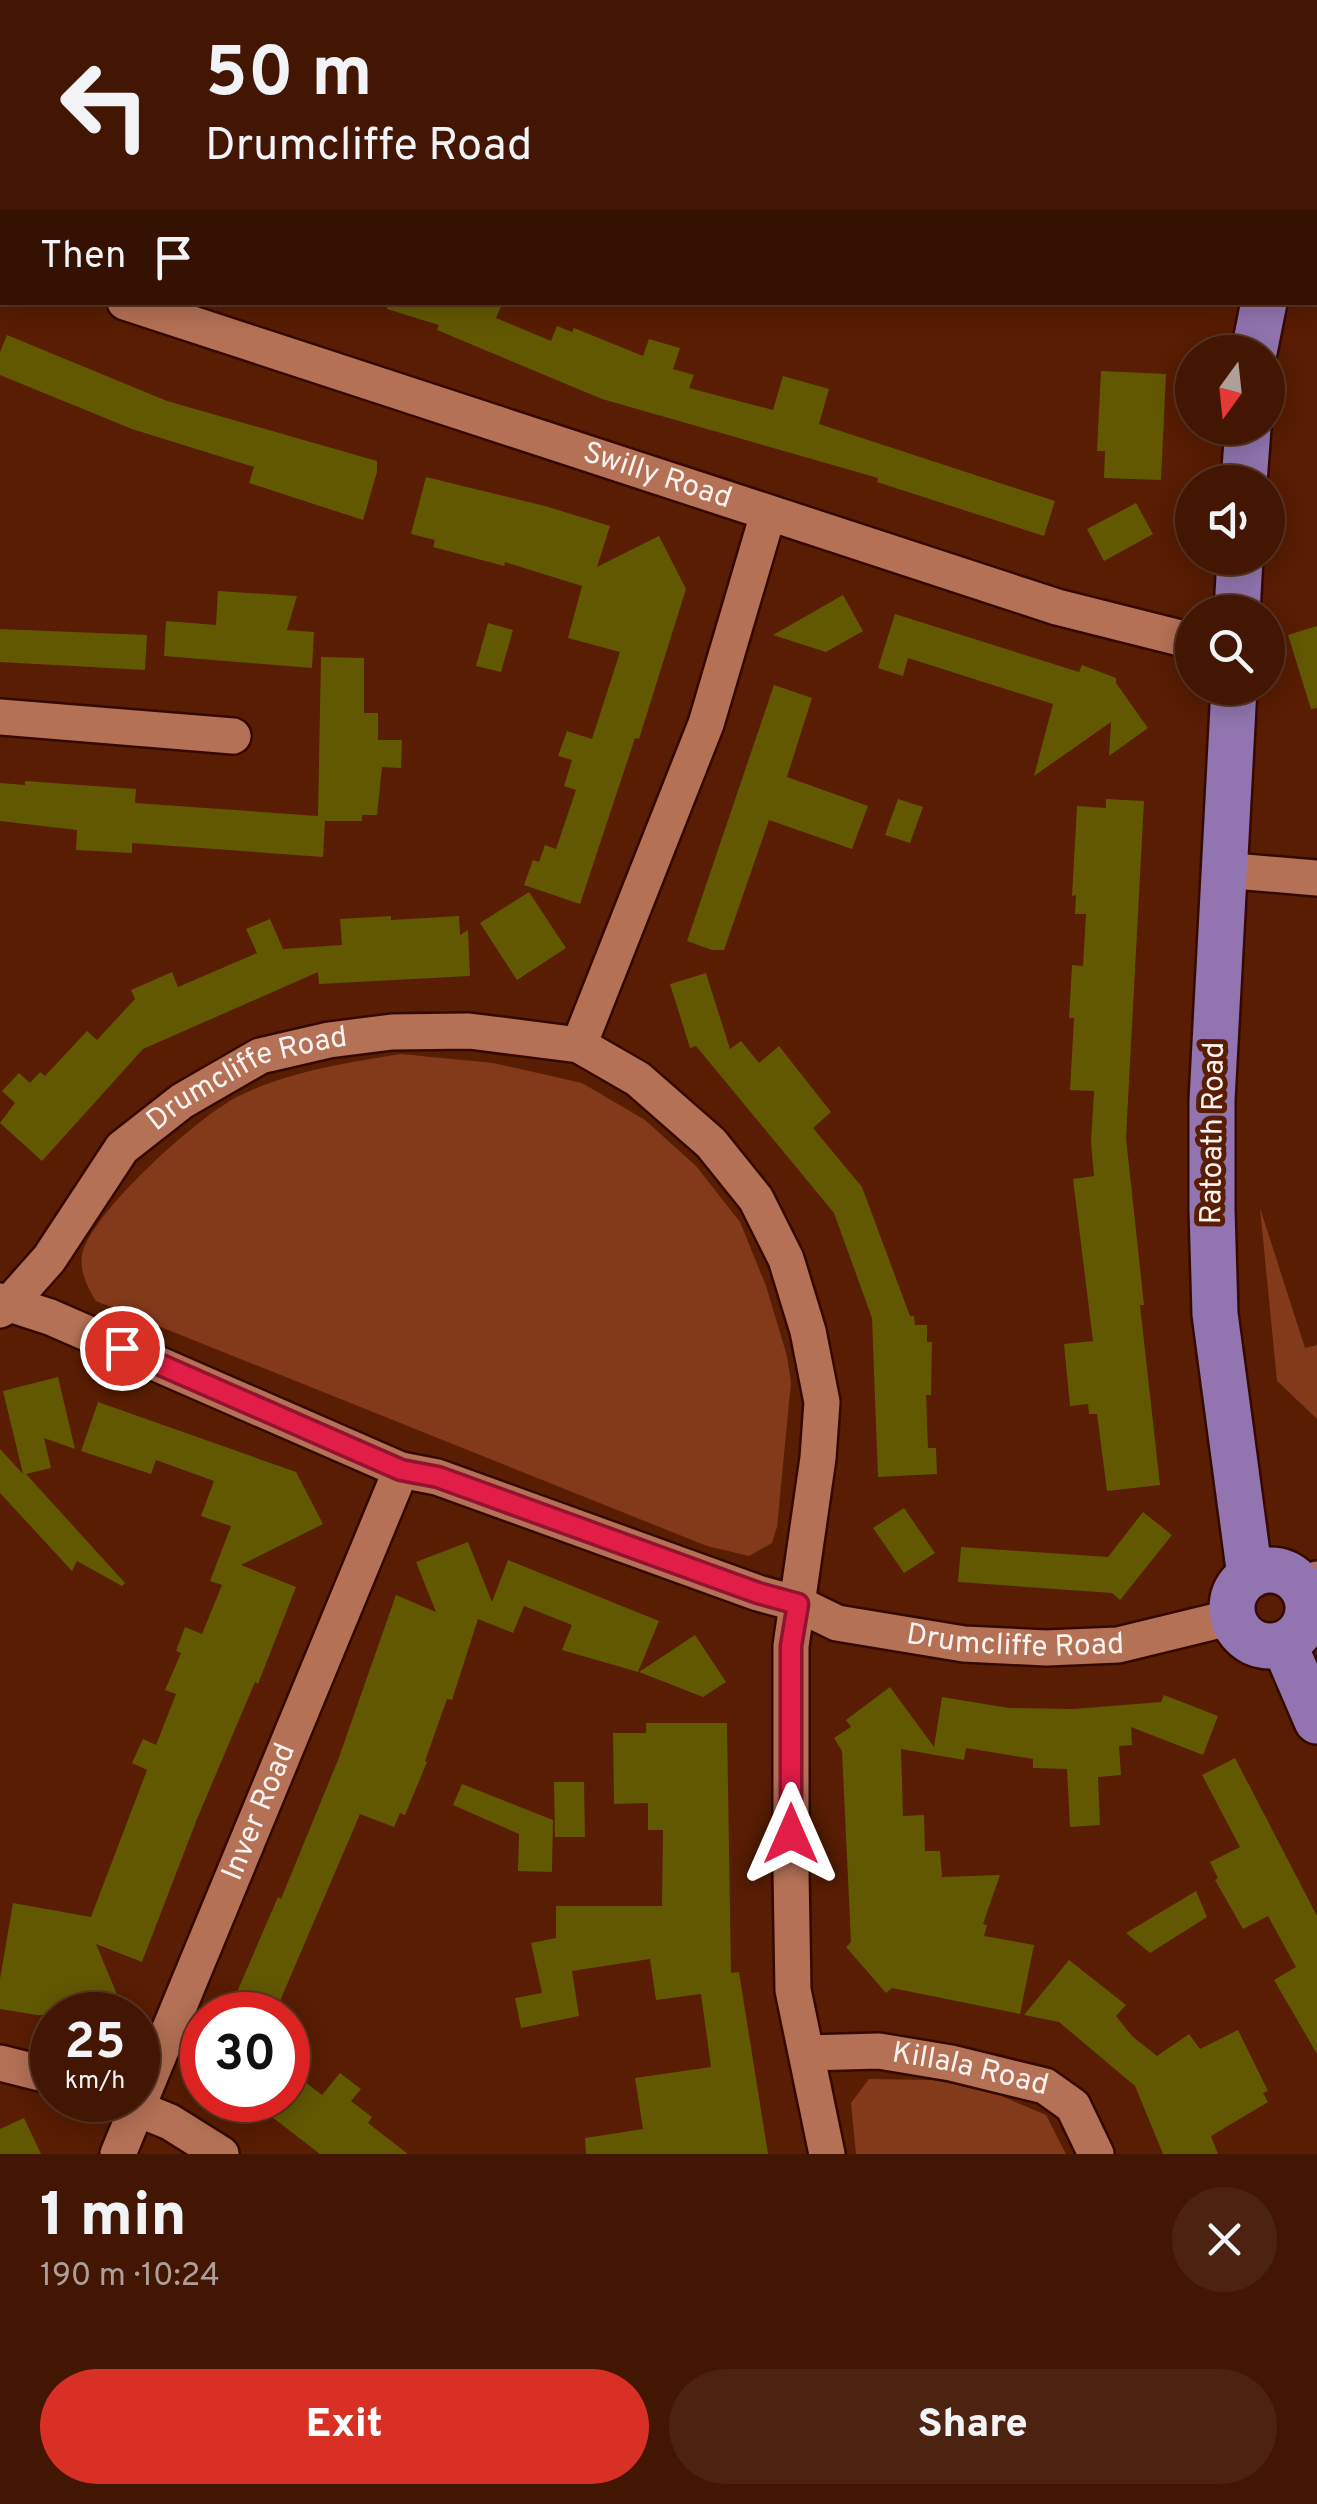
<!DOCTYPE html>
<meta charset="utf-8">
<style>
body{margin:0;font-family:Overpass,sans-serif;background:#4c2311;color:#f1f3f6;height:100vh;display:flex;flex-direction:column;font-size:38px;white-space:nowrap}
*{box-sizing:border-box;margin:0}
p{font-size:32px;color:#ae9f99}
.icon{flex:none;width:55px;height:55px;fill:none;stroke:currentColor;stroke-width:2;stroke-linecap:round;stroke-linejoin:round}
.map{position:relative;height:2154px;overflow:hidden}
.sheet{display:flex;flex-direction:column;background:#421602;flex:1}
.sheet>*{flex:none}
.banner{position:absolute;left:0px;top:0px;width:1318px;height:305px;box-shadow:0 5px 25px #0003,0 0 0 2px #5a3524;background:#421602;color:#f1f3f6;overflow:hidden}
.needle{width:65px;rotate:195deg}
.fabs{position:absolute;left:1175px;top:335px;display:grid;gap:20px}
.fabs a{display:grid;place-items:center;width:110px;height:110px;border-radius:50%;background:#421602;box-shadow:0 5px 25px #0003,0 0 0 2px #5a3524;font-size:50px}
.speed{position:absolute;left:30px;top:1992px;display:flex;gap:20px;font-size:50px;font-weight:700;text-align:center}
.speed>*{display:grid;place-content:center;width:130px;height:130px;border-radius:50%;background:#421602;box-shadow:0 5px 25px #0003,0 0 0 2px #5a3524;line-height:1}
.speed small{font-size:25px;font-weight:400}
.speed .limit{border:15px solid #d22;background:#fff;color:#111}
.pin{position:absolute;display:grid;place-items:center;width:85px;height:85px;color:#fff;margin:-42px;border:5px solid #fff;border-radius:50%;box-shadow:0 2px 10px #0007}
.me{position:absolute;width:110px;margin:-55px;rotate:0deg;stroke-linejoin:round;filter:drop-shadow(0 0 8px #0008)}
.turn{display:flex;align-items:center;gap:35px;height:210px;padding:0 40px;font-size:45px}
.turn .icon{width:130px;height:130px;stroke-width:2.5}
.turn b{display:block;font-size:70px;line-height:85px}
.then{display:flex;align-items:center;height:95px;padding:0 40px;background:#0003;gap:20px;font-size:38px}
.round{display:grid;place-items:center;flex:none;width:105px;height:105px;border-radius:52px;background:#4c2311}
.summary{display:flex;align-items:center;justify-content:space-between;height:170px;padding:0 40px}
h1{font-size:60px;font-weight:800;line-height:75px}
.button{display:flex;gap:20px;margin-top:auto;padding:20px 40px}
.button a{flex:1;height:115px;border-radius:60px;background:#d93025;color:#fff;font-size:40px;font-weight:800;line-height:115px;text-align:center}
.button a+a{background:#4c2311;color:#f1f3f6}
.map>svg:first-child{display:block}
.green{fill:#833a1b}
.building{fill:#625802}
.lines{fill:none;stroke-linecap:round;stroke-linejoin:round}
.minor-casing{stroke:#350900;stroke-width:40}
.major-casing{stroke:#350900;stroke-width:50}
.minor{stroke:#b47156;stroke-width:35}
.major{stroke:#9275b0;stroke-width:45}
.route-casing{stroke:#92132f;stroke-width:25}
.route{stroke:#e11d48;stroke-width:18}
.labels{text-anchor:middle;dominant-baseline:central;stroke-width:10;stroke-linejoin:round;paint-order:stroke}
.street-label{font-size:30px;fill:#fbf3f0;stroke:#581d02}
</style>
<div class="map">
<svg width="1317" height="2154" viewBox="0 0 1317 2154">
<rect width="100%" height="100%" fill="#581d02"/>
<!-- green -->
<path class="green" d="M 401,1054 L 493,1063 L 582,1083 L 645,1120 L 696,1166 L 740,1222 L 766,1286 L 787,1356 L 791,1382 L 777,1527 L 772,1543 L 749,1556 L 707,1546 L 96,1301 C 87,1287 78,1268 83,1251 C 97,1208 198,1116 239,1096 C 290,1071 346,1063 401,1054 Z
M 1260,1208 L 1305,1348 L 1317,1345 L 1317,1419 L 1277,1381 Z
M 869,2079 L 936,2080 L 999,2095 L 1046,2115 L 1066,2154 L 856,2154 L 851,2103 Z"/>
<!-- building -->
<path class="building" d="M 388,302 L 503,302 L 496,318 L 551,341 L 557,326 L 572,332 L 574,328 L 643,356 L 649,339 L 680,348 L 673,369 L 694,375 L 689,388 L 773,410 L 783,376 L 829,389 L 819,424 L 1055,501 L 1044,536 L 877,482 L 878,478 L 602,399 L 437,330 L 439,325 L 387,309 Z
M 7,335 L 167,401 L 377,461 L 377,472 L 363,520 L 249,483 L 254,467 L 132,429 L 0,375 L 0,352 Z
M 1101,371 L 1166,374 L 1161,480 L 1104,478 L 1105,451 L 1097,451 Z
M 426,477 L 545,506 L 610,526 L 597,567 L 659,536 L 686,589 L 639,739 L 635,738 L 580,904 L 524,885 L 533,860 L 539,862 L 545,845 L 556,849 L 576,790 L 564,786 L 572,760 L 558,756 L 567,731 L 592,739 L 620,652 L 568,638 L 582,586 L 505,562 L 504,566 L 433,547 L 435,540 L 411,534 Z
M 1136,503 L 1153,534 L 1104,561 L 1087,529 Z
M 218,591 L 297,596 L 287,630 L 314,632 L 312,668 L 164,656 L 166,621 L 216,625 Z
M 843,595 L 863,631 L 826,652 L 773,635 Z
M 895,614 L 1079,672 L 1082,665 L 1116,678 L 1116,683 L 1148,728 L 1109,756 L 1111,722 L 1034,776 L 1053,704 L 908,658 L 903,676 L 878,668 Z
M 488,623 L 513,630 L 501,672 L 476,666 Z
M 1317,626 L 1317,708 L 1311,709 L 1288,635 Z
M 0,629 L 147,635 L 145,670 L 0,662 Z
M 321,657 L 364,658 L 364,713 L 378,713 L 378,740 L 402,740 L 401,768 L 382,767 L 377,815 L 362,815 L 362,821 L 325,821 L 323,857 L 132,843 L 132,853 L 76,850 L 77,830 L 0,821 L 0,783 L 25,785 L 25,781 L 136,789 L 135,803 L 318,816 Z
M 774,685 L 812,698 L 787,777 L 868,806 L 852,849 L 769,820 L 724,950 L 712,950 L 687,941 Z
M 898,799 L 923,807 L 910,843 L 885,835 Z
M 1106,799 L 1144,801 L 1126,1138 L 1144,1305 L 1140,1305 L 1160,1485 L 1107,1491 L 1097,1414 L 1089,1414 L 1088,1404 L 1070,1406 L 1064,1344 L 1093,1341 L 1073,1179 L 1094,1176 L 1091,1142 L 1094,1091 L 1070,1090 L 1074,1018 L 1069,1018 L 1072,965 L 1083,966 L 1086,914 L 1075,914 L 1076,895 L 1072,896 L 1077,806 L 1106,808 Z
M 529,892 L 566,948 L 517,980 L 480,923 Z
M 391,916 L 391,920 L 459,916 L 460,935 L 468,930 L 470,976 L 319,984 L 318,972 L 143,1049 L 42,1161 L 0,1123 L 15,1103 L 2,1091 L 19,1073 L 30,1083 L 40,1072 L 45,1076 L 87,1031 L 97,1040 L 135,999 L 131,990 L 172,972 L 178,987 L 257,953 L 246,929 L 270,919 L 283,949 L 342,945 L 340,919 Z
M 706,973 L 730,1049 L 741,1041 L 759,1063 L 779,1046 L 831,1112 L 813,1128 L 862,1187 L 910,1316 L 914,1316 L 915,1325 L 927,1325 L 927,1342 L 932,1342 L 931,1395 L 926,1395 L 928,1448 L 936,1448 L 937,1474 L 878,1477 L 872,1318 L 834,1213 L 696,1046 L 690,1048 L 670,984 Z
M 58,1377 L 75,1449 L 44,1438 L 51,1468 L 26,1474 L 125,1583 L 122,1586 L 77,1561 L 72,1571 L 0,1493 L 0,1449 L 23,1474 L 3,1391 Z
M 98,1402 L 296,1472 L 323,1524 L 241,1565 L 296,1587 L 258,1684 L 255,1682 L 197,1819 L 142,1962 L 96,1944 L 121,2004 L 94,2015 L 37,2015 L 0,2009 L 0,1979 L 13,1903 L 91,1917 L 147,1770 L 132,1763 L 143,1739 L 156,1745 L 176,1694 L 165,1690 L 181,1653 L 176,1651 L 185,1627 L 202,1634 L 222,1585 L 210,1581 L 231,1526 L 201,1516 L 214,1481 L 156,1460 L 151,1474 L 81,1451 Z
M 904,1508 L 935,1553 L 904,1573 L 873,1528 Z
M 1143,1512 L 1172,1535 L 1120,1600 L 1112,1593 L 958,1582 L 961,1547 L 1108,1557 Z
M 468,1542 L 492,1602 L 508,1560 L 659,1621 L 638,1672 L 562,1650 L 572,1625 L 524,1606 L 513,1633 L 478,1619 L 452,1700 L 447,1699 L 425,1761 L 427,1762 L 405,1815 L 400,1813 L 394,1827 L 360,1814 L 274,2015 L 227,2015 L 278,1897 L 281,1899 L 338,1760 L 396,1595 L 436,1612 L 416,1562 Z
M 695,1635 L 726,1682 L 703,1697 L 639,1672 Z
M 890,1687 L 934,1747 L 942,1697 L 1009,1708 L 1073,1709 L 1161,1702 L 1164,1695 L 1218,1716 L 1203,1755 L 1131,1727 L 1132,1745 L 1119,1746 L 1121,1775 L 1098,1777 L 1100,1825 L 1070,1827 L 1067,1769 L 1033,1768 L 1033,1759 L 966,1748 L 964,1760 L 901,1749 L 903,1816 L 924,1815 L 925,1851 L 940,1851 L 942,1877 L 1000,1875 L 983,1924 L 987,1925 L 984,1936 L 1034,1945 L 1020,2014 L 892,1988 L 886,1993 L 846,1947 L 851,1942 L 842,1751 L 834,1738 L 851,1727 L 846,1720 Z
M 646,1723 L 727,1723 L 731,1973 L 739,1972 L 768,2154 L 586,2154 L 585,2138 L 643,2129 L 635,2078 L 711,2067 L 701,1994 L 656,2000 L 650,1959 L 572,1971 L 579,2016 L 521,2028 L 515,1998 L 542,1993 L 531,1943 L 556,1938 L 556,1906 L 662,1906 L 663,1830 L 648,1830 L 648,1803 L 614,1804 L 613,1733 L 646,1733 Z
M 1235,1758 L 1317,1916 L 1317,2054 L 1274,1980 L 1296,1967 L 1268,1916 L 1243,1929 L 1215,1880 L 1218,1878 L 1210,1862 L 1240,1847 L 1202,1775 Z
M 554,1782 L 584,1782 L 585,1837 L 555,1837 Z
M 462,1784 L 553,1820 L 552,1872 L 518,1871 L 519,1834 L 453,1805 Z
M 1196,1891 L 1207,1917 L 1150,1953 L 1126,1933 Z
M 1069,1960 L 1126,2005 L 1116,2016 L 1132,2036 L 1157,2056 L 1189,2034 L 1200,2049 L 1238,2030 L 1268,2091 L 1263,2093 L 1268,2102 L 1211,2136 L 1218,2154 L 1163,2154 L 1135,2086 L 1059,2022 L 1024,2015 Z
M 288,2069 L 322,2095 L 340,2073 L 361,2089 L 351,2101 L 372,2117 L 368,2123 L 408,2154 L 320,2154 L 250,2100 L 288,2100 Z
M 24,2118 L 41,2154 L 0,2154 L 0,2129 Z"/>
<g class="lines">
<defs>
<g id="minor">
<path d="M 437,2 L 438,0"/>
<path d="M 959,2 L 960,0"/>
<path d="M 0,263 L 2,264"/>
<path id="s1" d="M 125,302 L 1057,607 L 1192,641"/>
<path d="M 0,717 L 233,736"/>
<path d="M 1222,870 L 1317,878"/>
<path d="M 579,1045 L 706,724 L 768,514"/>
<path id="s2" d="M 0,1301 L 50,1317 L 401,1470 L 437,1477 L 758,1593 L 798,1604 L 837,1623 L 964,1644 L 1046,1648 L 1118,1645 L 1233,1617"/>
<path id="s3" d="M 0,1310 L 8,1305 L 49,1259 L 122,1148 L 182,1101 L 260,1056 L 329,1040 L 392,1032 L 469,1031 L 579,1045 L 638,1079 L 711,1143 L 756,1199 L 786,1259 L 808,1331 L 822,1402 L 818,1458 L 791,1646 L 791,1871 L 793,1990 L 827,2154"/>
<path d="M 1302,1587 L 1317,1579"/>
<path id="s4" d="M 807,2053 L 879,2051 L 951,2063 L 1045,2086 L 1073,2106 L 1096,2154"/>
<path d="M 0,2063 L 52,2076"/>
<path d="M 116,2100 L 170,2122 L 221,2154"/>
<path id="s5" d="M 118,2154 L 401,1470"/>
</g>
<path id="major" d="M 1059,0 L 1067,2
M 1274,0 L 1275,2
M 1315,96 L 1317,92
M 1315,242 L 1317,241
M 1254,352 L 1264,302
M 1244,482 L 1248,428
M 1237,612 L 1240,558
M 1234,688 L 1212,1100 L 1212,1210 L 1215,1314 L 1250,1576
M1232 1608a38 38 0 1 1 76 0a38 38 0 1 1-76 0Z
M 1284,1644 L 1317,1721"/>
</defs>
<!-- minor casing -->
<use href="#minor" class="minor-casing"/>
<!-- major casing -->
<use href="#major" class="major-casing"/>
<!-- minor -->
<use href="#minor" class="minor"/>
<!-- major -->
<use href="#major" class="major"/>
</g>
<g class="lines">
<defs>
<path id="route" d="M 122,1348 L 401,1470 L 438,1477 L 758,1593 L 798,1604 L 791,1646 L 791,1834"/>
</defs>
<!-- route casing -->
<use href="#route" class="route-casing"/>
<!-- route -->
<use href="#route" class="route"/>
</g>
<g class="labels">
<!-- street labels -->
<g class="street-label">
<text stroke="none"><textPath href="#s1" startOffset="560">Swilly Road</textPath></text>
<text stroke="none"><textPath href="#s3" startOffset="350">Drumcliffe Road</textPath></text>
<text transform="translate(1214 1133) rotate(-89)">Ratoath Road</text>
<text stroke="none"><textPath href="#s2" startOffset="1078">Drumcliffe Road</textPath></text>
<text stroke="none"><textPath href="#s5" startOffset="370">Inver Road</textPath></text>
<text stroke="none"><textPath href="#s4" startOffset="165">Killala Road</textPath></text>
</g>
</g>
</svg>
<div class="fabs">
<a><svg class="needle" viewBox="-14 -14 28 28"><path d="M0-13l5 13h-10z" fill="#e53935"/><path d="M0 13l5-13h-10z" fill="#ae9f99"/></svg></a>
<a><svg class="icon" aria-label="sound" viewBox="0 0 24 24"><path d="M4 9h4l5-4v14l-5-4H4zM17 9q2 3 0 6"/></svg></a>
<a><svg class="icon" aria-label="search" viewBox="0 0 24 24"><circle cx="10" cy="10" r="6"/><path d="M15 15l6 6"/></svg></a>
</div>
<div class="speed"><div>25<small>km/h</small></div><div class="limit">30</div></div>
<div class="pin" style="left:122px;top:1348px;background:#d93025"><svg class="icon" aria-label="arrive" viewBox="0 0 24 24"><path d="M6 21V4h12l-3 4 3 4H6"/></svg></div>
<svg class="me" style="left:791px;top:1834px" viewBox="-20 -20 40 40"><path d="M0-17L14 15 0 8-14 15z" fill="#e11d48" stroke="#fff" stroke-width="4"/></svg>
<div class="banner">
<div class="turn"><svg class="icon" aria-label="left" viewBox="0 0 24 24"><path d="M17 20v-9H6M10 6l-5 5 5 5"/></svg><div><b>50 m</b>Drumcliffe Road</div></div>
<div class="then">Then<svg class="icon" aria-label="arrive" viewBox="0 0 24 24"><path d="M6 21V4h12l-3 4 3 4H6"/></svg></div>
</div>
</div>
<section class="sheet">
<div class="summary"><div><h1>1 min</h1><p>190 m · 10:24</p></div><a class="round"><svg class="icon" aria-label="close" viewBox="0 0 24 24"><path d="M6 6l12 12M18 6L6 18"/></svg></a></div>
<div class="button"><a>Exit</a><a>Share</a></div>
</section>
